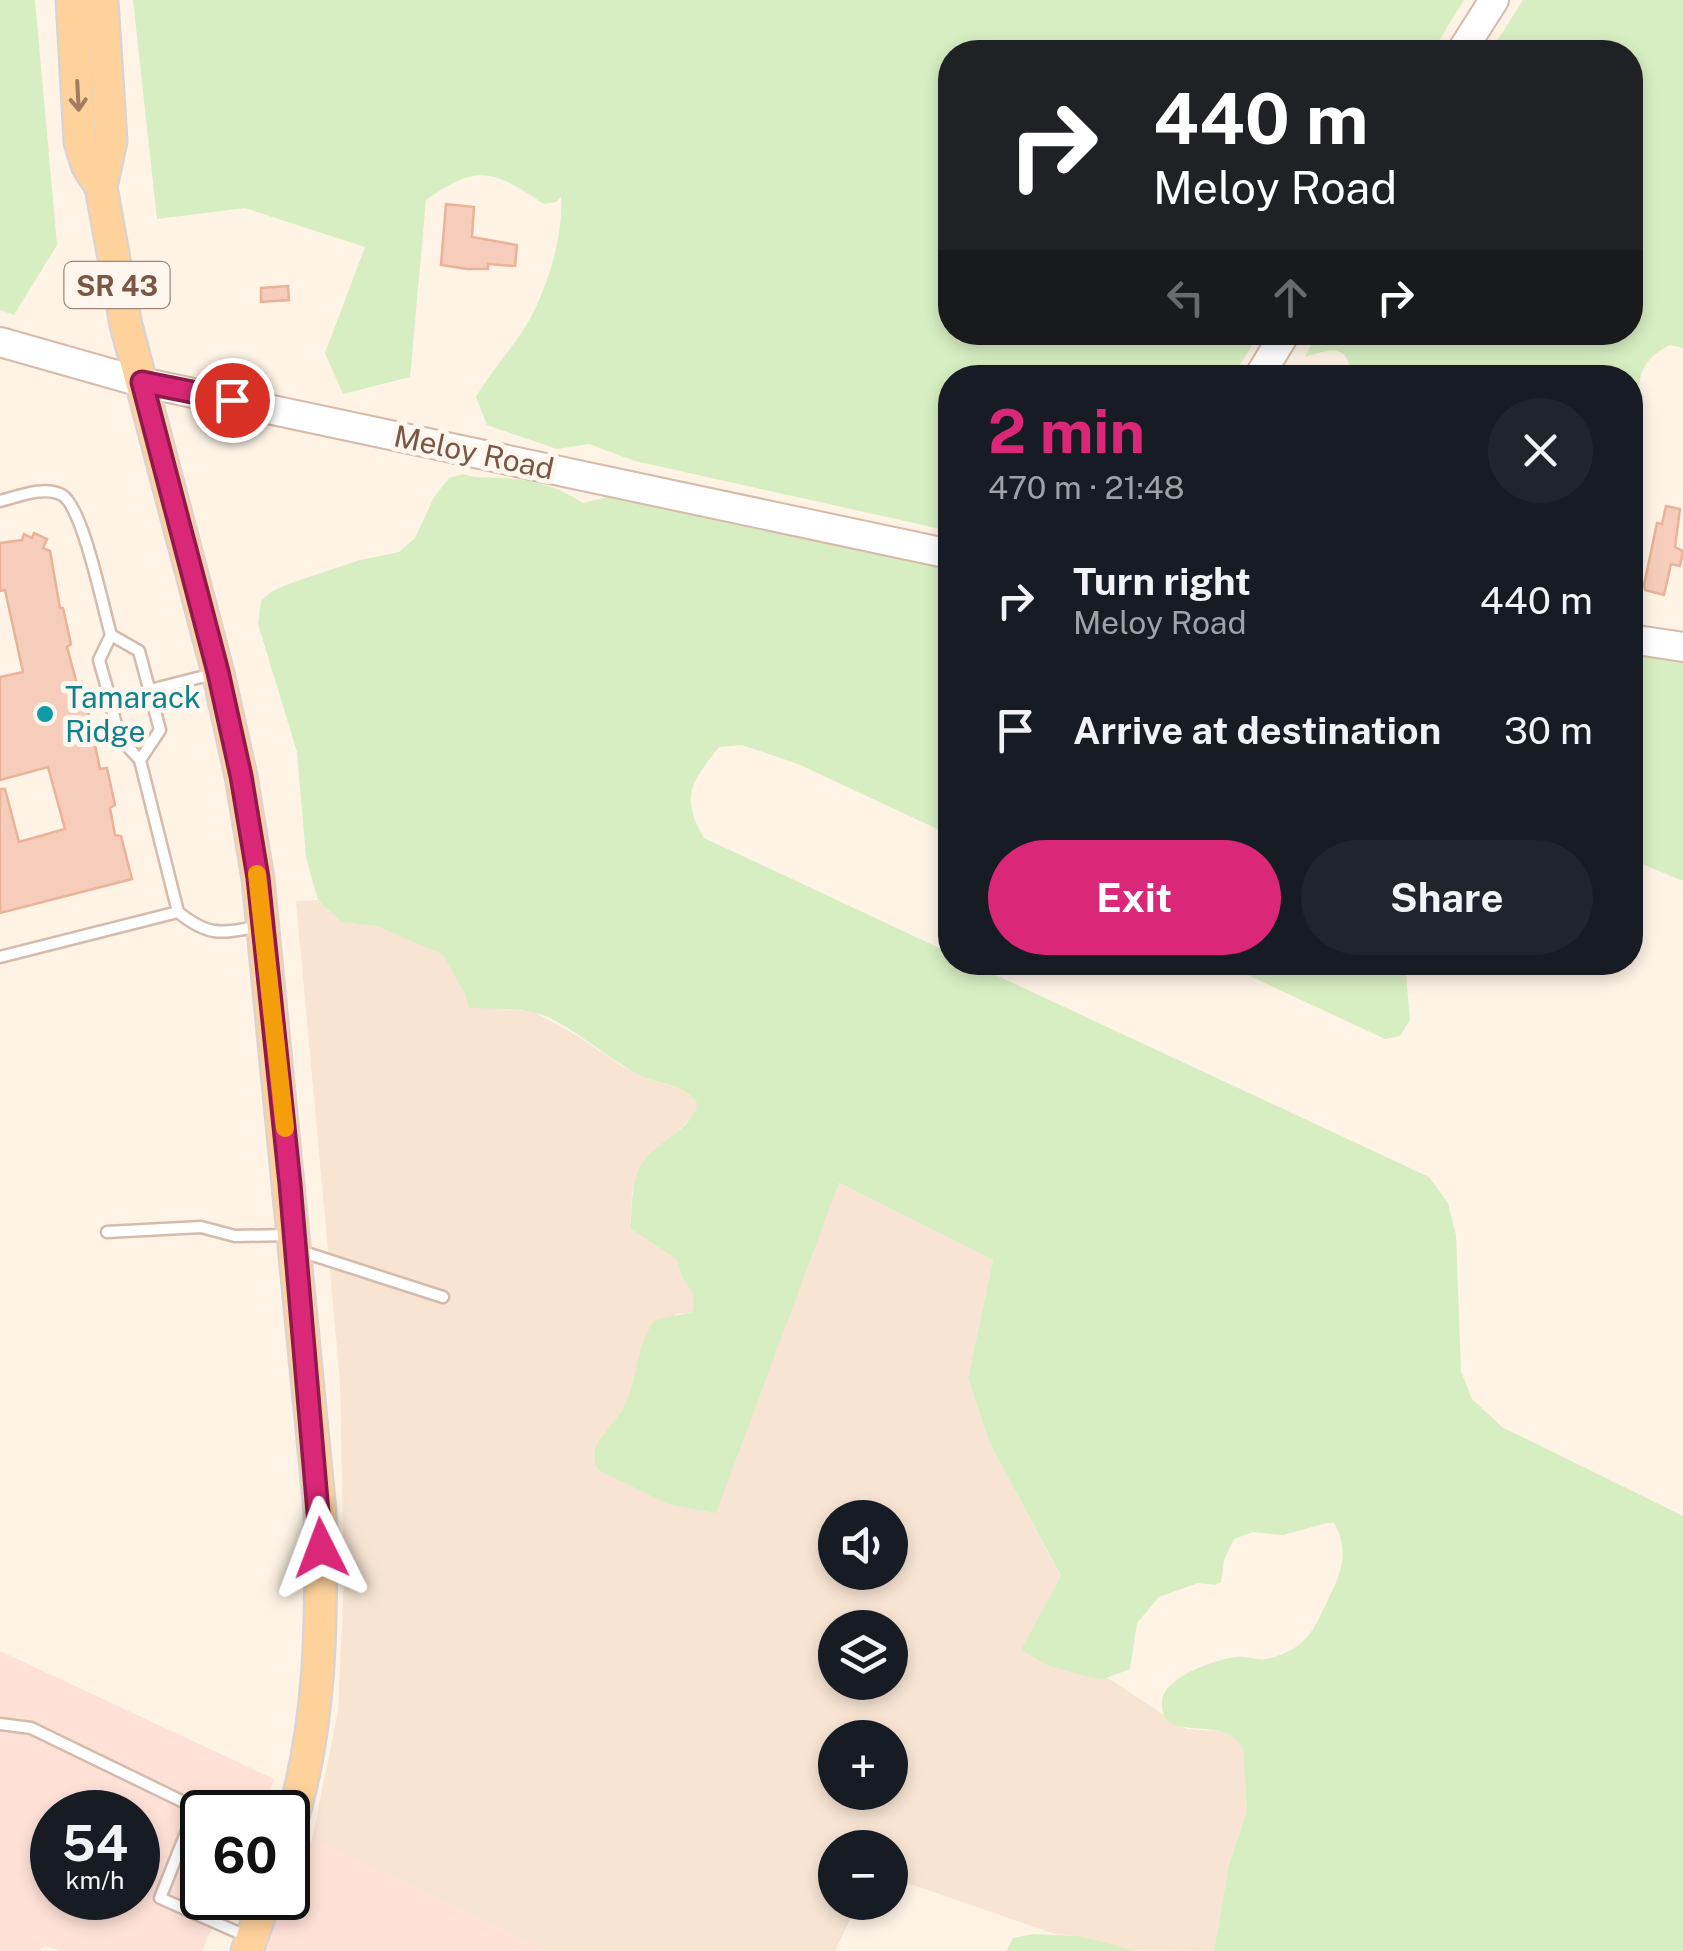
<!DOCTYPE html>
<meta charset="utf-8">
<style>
body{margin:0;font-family:"Public Sans",sans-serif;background:#20242c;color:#f1f3f6;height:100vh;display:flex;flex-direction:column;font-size:38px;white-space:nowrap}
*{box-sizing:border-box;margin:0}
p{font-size:32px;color:#9ea1a6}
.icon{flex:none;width:55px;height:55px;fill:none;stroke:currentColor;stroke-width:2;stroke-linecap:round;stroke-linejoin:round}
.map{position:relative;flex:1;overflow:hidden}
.side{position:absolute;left:938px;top:365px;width:705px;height:610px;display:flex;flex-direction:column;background:#171b24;border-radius:40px;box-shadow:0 5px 15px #0003}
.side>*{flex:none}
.top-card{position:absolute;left:938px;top:40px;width:705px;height:305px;border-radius:40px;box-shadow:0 5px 15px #0003;background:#202124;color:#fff;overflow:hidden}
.controls{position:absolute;left:818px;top:1500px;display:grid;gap:20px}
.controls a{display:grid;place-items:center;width:90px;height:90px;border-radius:50%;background:#171b24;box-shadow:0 5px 15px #0003;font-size:50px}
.speed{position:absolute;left:30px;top:1790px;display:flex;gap:20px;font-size:50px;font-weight:700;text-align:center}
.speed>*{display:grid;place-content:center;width:130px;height:130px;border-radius:50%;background:#171b24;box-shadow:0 5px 15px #0003;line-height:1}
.speed small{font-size:25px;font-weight:400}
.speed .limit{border:5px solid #111;border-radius:15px;background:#fff;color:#111}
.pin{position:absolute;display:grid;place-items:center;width:85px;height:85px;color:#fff;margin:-42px;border:5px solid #fff;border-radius:50%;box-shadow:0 2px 10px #0007}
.me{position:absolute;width:110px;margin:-55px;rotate:357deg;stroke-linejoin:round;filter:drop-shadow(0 0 8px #0008)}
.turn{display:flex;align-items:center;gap:35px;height:210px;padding:0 50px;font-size:45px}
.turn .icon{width:130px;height:130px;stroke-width:2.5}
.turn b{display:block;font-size:70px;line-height:85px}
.lanes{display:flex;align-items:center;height:95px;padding:0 50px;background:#0003;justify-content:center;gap:50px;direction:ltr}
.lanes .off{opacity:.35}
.round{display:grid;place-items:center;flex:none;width:105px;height:105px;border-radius:52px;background:#20242c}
.overview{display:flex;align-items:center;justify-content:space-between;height:170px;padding:0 50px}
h1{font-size:60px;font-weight:700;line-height:75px;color:#db2777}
.primary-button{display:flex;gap:20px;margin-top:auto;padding:20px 50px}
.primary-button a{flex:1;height:115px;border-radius:60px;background:#db2777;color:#fff;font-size:40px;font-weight:700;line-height:115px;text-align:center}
.primary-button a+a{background:#20242c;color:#f1f3f6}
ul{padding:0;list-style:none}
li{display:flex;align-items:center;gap:30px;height:130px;padding:0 50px}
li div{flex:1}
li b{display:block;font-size:38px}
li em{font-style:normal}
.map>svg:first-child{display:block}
.residential{fill:#f7e4d3;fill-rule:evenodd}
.commercial{fill:#ffe1d8;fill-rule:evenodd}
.green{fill:#d7eec2}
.building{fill:#f6cdba;stroke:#eab299;stroke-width:2.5}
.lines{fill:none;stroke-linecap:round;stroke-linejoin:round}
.lane-casing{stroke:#d4bbac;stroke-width:15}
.secondary-casing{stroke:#d7baa9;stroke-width:32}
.primary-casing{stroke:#dcd3cf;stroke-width:35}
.lane{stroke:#fff;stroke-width:10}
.secondary{stroke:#fff;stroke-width:28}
.primary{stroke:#ffd29b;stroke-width:30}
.oneway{stroke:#a27b60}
.route-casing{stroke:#8e194d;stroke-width:25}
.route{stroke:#db2777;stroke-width:18}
.slow{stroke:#f59e0b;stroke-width:18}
.culture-dot{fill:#0f9aa8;stroke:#fff7ed;stroke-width:4}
.labels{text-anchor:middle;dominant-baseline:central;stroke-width:10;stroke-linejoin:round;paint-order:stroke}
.shield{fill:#fff7ed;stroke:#a28679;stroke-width:2.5}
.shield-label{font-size:28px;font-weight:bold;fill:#7a5647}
.street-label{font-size:30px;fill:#7a5647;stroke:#fff7ed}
.culture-label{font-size:30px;fill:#0d838f;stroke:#fff7ed;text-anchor:start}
</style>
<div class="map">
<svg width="1683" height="1951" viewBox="0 0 1683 1951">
<rect width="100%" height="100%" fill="#fef3e5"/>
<!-- residential -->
<path class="residential" d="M 318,900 L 341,922 L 377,926 L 442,954 L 465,994 L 499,1009 L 534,1012 L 576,1035 L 622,1066 L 651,1080 L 688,1091 L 698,1102 L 694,1115 L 642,1165 L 632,1192 L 630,1227 L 676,1259 L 683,1279 L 692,1292 L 695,1305 L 692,1312 L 676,1314 L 636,1375 L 633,1390 L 619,1417 L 602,1436 L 593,1456 L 598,1470 L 667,1504 L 716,1512 L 838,1183 L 993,1260 L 968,1378 L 989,1442 L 1061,1577 L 1049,1666 L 1109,1679 L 1186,1729 L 1229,1732 L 1240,1740 L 1243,1750 L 1247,1811 L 1229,1864 L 1214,1951 L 1122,1950 L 1079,1936 L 1055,1934 L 890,1877 L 890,1848 L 835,1848 L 835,1902 L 858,1903 L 835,1951 L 547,1951 L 312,1839 L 338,1712 L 344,1580 L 340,1381 L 296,901 ZM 835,1518 L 890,1518 L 890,1572 L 835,1572 ZM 835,1628 L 890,1628 L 890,1682 L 835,1682 ZM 835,1738 L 890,1738 L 890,1792 L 835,1792 Z"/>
<!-- commercial -->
<path class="commercial" d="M 0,1651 L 274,1779 L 263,1812 L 202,1812 L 202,1898 L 225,1898 L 202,1951 L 60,1951 L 44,1945 L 40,1951 L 0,1951 ZM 52,1812 L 138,1812 L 138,1898 L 52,1898 Z
M 312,1839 L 547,1951 L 262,1951 Z"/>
<!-- green -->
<path class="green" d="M 0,0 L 35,0 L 57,245 L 14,315 L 0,310 Z
M 133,0 L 1464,0 L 1432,52 L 950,52 L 950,332 L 1260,333 L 1232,377 L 950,378 L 950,531 L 635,461 L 589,444 L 557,449 L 487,425 L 476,397 C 490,373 507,354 522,332 C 545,298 564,237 561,197 L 556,202 L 544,204 C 493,170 478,163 426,200 L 410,377 L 343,394 L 325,353 L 365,247 L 245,208 L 157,219 Z
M 1523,0 L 1683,0 L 1683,348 L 1670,345 C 1645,357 1636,374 1640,402 L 1630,416 L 1630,378 L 1352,377 C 1347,342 1332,349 1305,357 L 1317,333 L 1630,332 L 1630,52 L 1490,52 Z
M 463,474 C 477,479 488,477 504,478 C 531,479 560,487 583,503 L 611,496 L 950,564 L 950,835 L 798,764 L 742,745 L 719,747 C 692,782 679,795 704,838 L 950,953 L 950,962 L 970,963 L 1429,1177 L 1448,1203 L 1456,1235 L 1461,1371 L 1472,1399 L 1502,1427 L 1683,1516 L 1683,1951 L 1214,1951 L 1229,1864 L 1247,1811 L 1243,1750 C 1230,1711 1158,1748 1162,1701 C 1164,1677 1216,1659 1237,1657 C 1247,1656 1258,1661 1267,1659 C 1277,1657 1288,1652 1296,1647 C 1315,1635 1323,1608 1333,1589 C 1344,1567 1347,1545 1334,1523 L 1327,1523 L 1283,1535 L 1253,1532 L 1234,1539 L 1224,1560 L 1221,1582 L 1215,1585 L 1198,1583 L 1159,1597 L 1137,1623 L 1130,1669 L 1101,1680 L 1049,1666 L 1021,1650 L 1061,1576 L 989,1442 L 968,1378 L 993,1260 L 839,1183 L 716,1513 L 667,1504 L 598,1470 C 584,1445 612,1429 623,1409 C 639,1379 634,1348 655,1320 L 692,1312 L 694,1305 L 692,1292 L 683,1279 L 676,1259 L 630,1228 C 633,1205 630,1178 645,1159 C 659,1141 697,1125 697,1102 C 683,1085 669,1086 649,1079 C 612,1065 566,1018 532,1012 C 512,1008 490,1009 469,1008 L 465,994 L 442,954 L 376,926 L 341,922 L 318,900 L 306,857 L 297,752 L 258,624 L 261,601 L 272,591 L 294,582 L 360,560 L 399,552 L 415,538 L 434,497 L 449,478 Z
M 1630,651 L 1683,657 L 1683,881 L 1630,859 Z
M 1222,963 L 1405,963 L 1410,1020 L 1400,1036 L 1385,1039 Z
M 1033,1934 L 1079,1936 L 1136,1951 L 1006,1951 L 1013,1938 Z"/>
<!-- building -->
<path class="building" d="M 446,204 L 474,207 L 472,237 L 517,245 L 515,266 L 488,264 L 488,269 L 467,269 L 441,265 Z
M 288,286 L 289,300 L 261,302 L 261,288 Z
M 1666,506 L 1680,509 L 1675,547 L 1683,551 L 1680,566 L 1671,564 L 1664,595 L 1645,590 L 1644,585 L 1657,523 L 1662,524 Z
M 34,533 L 47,539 L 43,548 L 50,551 L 60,608 L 63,608 L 71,644 L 67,647 L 77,684 L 82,682 L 100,769 L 107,768 L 115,805 L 110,808 L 115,835 L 121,836 L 132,879 L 0,913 L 0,789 L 5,789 L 19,842 L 65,829 L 48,767 L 0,780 L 0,677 L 23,672 L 5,590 L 0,591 L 0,543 L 22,540 L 24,534 L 32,538 Z"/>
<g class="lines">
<defs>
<path id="lane" d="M 0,501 C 17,497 44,485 62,495 C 83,507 103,608 111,635 L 139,651 L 160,730 L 140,760 L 178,912
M 107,688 L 99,660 L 111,635
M 150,690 L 217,673
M 113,713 L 119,737 L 140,760
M 0,957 L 178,912 C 210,938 222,933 261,926
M 107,1232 L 201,1227 L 235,1236 L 289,1235
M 297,1250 L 443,1297
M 0,1724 L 31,1728 L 196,1808
M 209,1812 L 196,1808 L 160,1898 L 246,1936"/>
<path id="secondary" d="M 1461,52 L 1494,0
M 0,342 L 141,382 L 950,554
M 1258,378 L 1286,332
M 1630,639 L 1683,647"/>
<path id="primary" d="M 72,0 L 80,142 L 87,165 L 101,187 L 126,325 L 218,673 L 241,776 L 258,879 L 320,1511 C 322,1620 322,1728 288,1833
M 101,187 L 111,141 L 102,0
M 247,1951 L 266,1898"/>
</defs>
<!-- lane casing -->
<use href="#lane" class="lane-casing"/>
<!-- secondary casing -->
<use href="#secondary" class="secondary-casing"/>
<!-- primary casing -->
<use href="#primary" class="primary-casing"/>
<!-- lane -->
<use href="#lane" class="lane"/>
<!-- secondary -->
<use href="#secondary" class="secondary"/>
<!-- primary -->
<use href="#primary" class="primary"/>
</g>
<!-- one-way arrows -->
<defs><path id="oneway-shaft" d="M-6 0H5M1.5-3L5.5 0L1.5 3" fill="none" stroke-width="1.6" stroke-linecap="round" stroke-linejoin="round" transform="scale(2.5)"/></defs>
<use class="oneway" href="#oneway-shaft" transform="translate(78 96) rotate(87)"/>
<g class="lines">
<defs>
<path id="route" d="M 232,400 L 142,382 L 218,672 L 241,776 L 258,878 L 290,1184 L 321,1548"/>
</defs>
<!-- route casing -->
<use href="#route" class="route-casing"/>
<!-- route -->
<use href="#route" class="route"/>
<!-- slow -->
<path class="slow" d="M 257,874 L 285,1128"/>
</g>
<!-- markers -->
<circle class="culture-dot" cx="45" cy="714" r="10"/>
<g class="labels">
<!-- shield labels -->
<rect class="shield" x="64.5" y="262" width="105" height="46" rx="8"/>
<g class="shield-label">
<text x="117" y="285">SR 43</text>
</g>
<!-- street labels -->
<g class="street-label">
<text transform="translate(474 452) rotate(12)">Meloy Road</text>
</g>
<!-- culture labels -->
<g class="culture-label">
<text x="65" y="697">Tamarack<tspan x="65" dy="34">Ridge</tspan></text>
</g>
</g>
</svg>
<div class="controls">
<a><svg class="icon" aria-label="sound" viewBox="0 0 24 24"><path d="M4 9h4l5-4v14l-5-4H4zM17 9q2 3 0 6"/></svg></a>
<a><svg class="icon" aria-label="layers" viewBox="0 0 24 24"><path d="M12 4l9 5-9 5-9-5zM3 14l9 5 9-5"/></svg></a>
<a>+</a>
<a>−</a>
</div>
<div class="speed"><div>54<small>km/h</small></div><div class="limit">60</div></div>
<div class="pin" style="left:232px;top:400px;background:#d93025"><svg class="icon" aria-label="arrive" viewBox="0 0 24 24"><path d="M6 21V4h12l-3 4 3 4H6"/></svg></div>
<svg class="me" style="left:321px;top:1548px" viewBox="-20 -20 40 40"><path d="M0-17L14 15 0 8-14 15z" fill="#db2777" stroke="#fff" stroke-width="4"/></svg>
<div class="top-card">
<div class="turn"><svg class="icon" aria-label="right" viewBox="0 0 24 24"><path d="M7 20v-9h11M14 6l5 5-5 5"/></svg><div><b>440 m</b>Meloy Road</div></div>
<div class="lanes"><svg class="icon off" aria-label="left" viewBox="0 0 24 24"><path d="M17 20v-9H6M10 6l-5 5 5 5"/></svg><svg class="icon off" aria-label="ahead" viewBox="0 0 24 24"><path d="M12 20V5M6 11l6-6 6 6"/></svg><svg class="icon" aria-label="right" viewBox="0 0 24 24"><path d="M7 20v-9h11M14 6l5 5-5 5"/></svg></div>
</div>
<section class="side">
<div class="overview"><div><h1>2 min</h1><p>470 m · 21:48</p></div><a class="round"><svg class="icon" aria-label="close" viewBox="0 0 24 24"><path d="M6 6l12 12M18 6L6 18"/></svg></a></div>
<ul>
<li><svg class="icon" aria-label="right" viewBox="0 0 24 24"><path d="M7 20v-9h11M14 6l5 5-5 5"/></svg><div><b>Turn right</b><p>Meloy Road</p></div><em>440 m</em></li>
<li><svg class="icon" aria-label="arrive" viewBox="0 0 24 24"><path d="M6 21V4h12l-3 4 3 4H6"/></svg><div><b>Arrive at destination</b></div><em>30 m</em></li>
</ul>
<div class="primary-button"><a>Exit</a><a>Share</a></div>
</section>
</div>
